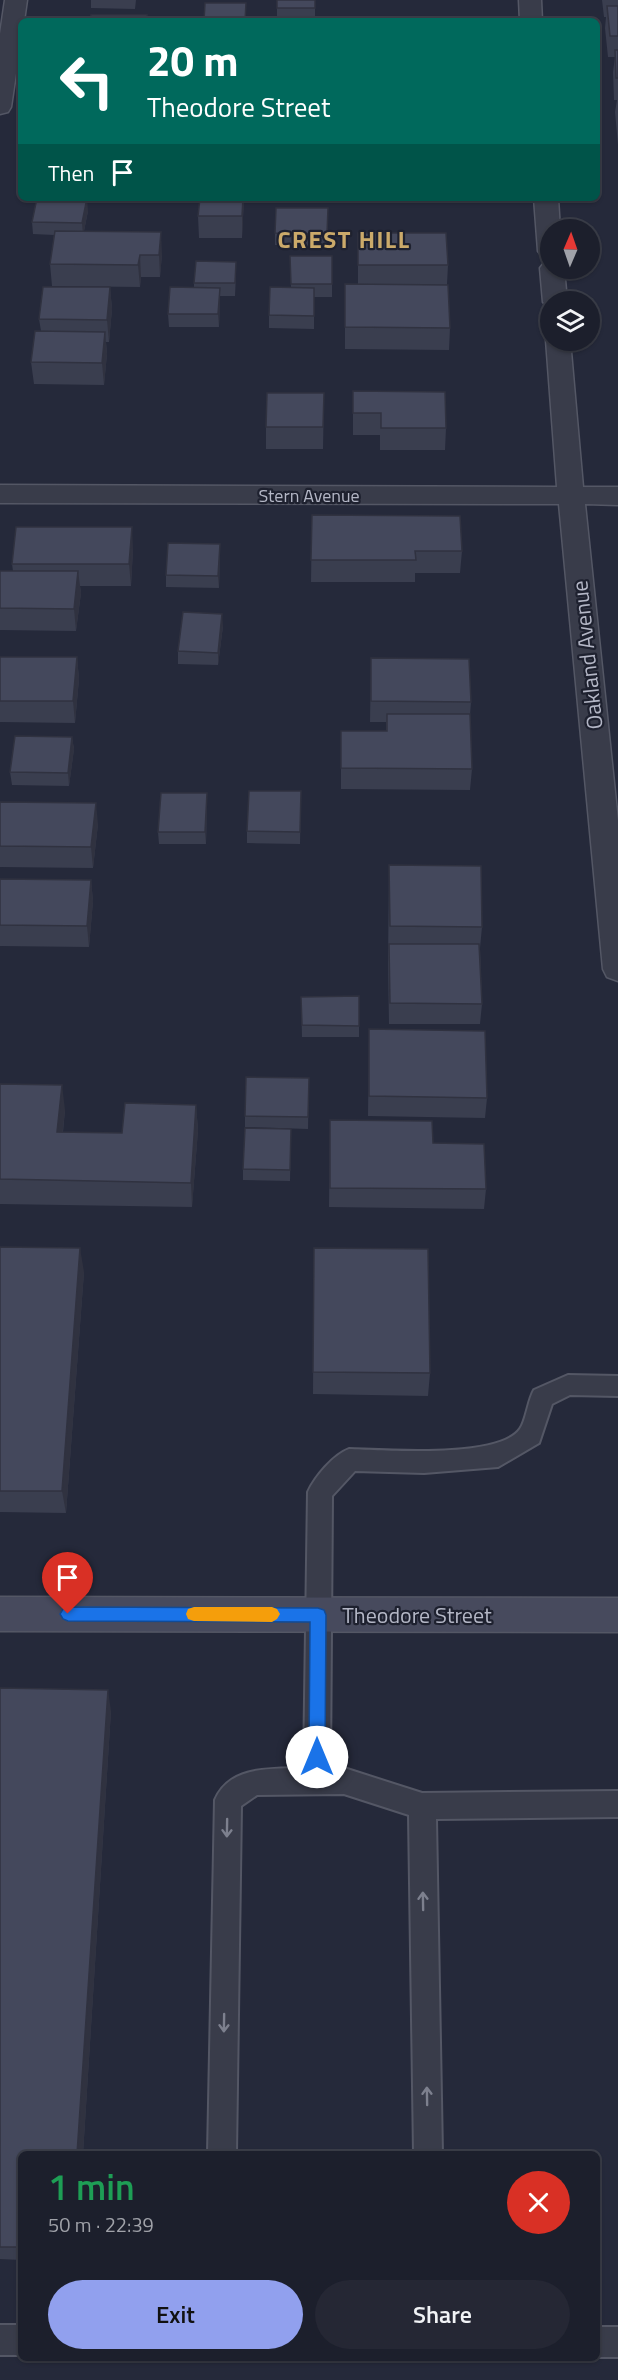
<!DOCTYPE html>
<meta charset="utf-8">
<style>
body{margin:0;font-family:"Titillium Web",sans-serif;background:#252734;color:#f1f3f6;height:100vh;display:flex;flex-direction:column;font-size:22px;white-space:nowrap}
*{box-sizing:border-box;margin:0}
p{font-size:20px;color:#a0a2a9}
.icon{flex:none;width:33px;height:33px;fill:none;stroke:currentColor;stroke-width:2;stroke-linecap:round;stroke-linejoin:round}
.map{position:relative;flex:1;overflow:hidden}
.drawer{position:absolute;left:18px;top:2151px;width:582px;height:210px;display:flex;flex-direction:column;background:#1c1f2c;border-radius:9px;box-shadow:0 2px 4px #0004,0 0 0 2px #3a3d48}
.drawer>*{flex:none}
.banner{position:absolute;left:18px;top:18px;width:582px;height:183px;border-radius:9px;box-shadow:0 2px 4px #0004,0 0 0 2px #3a3d48;background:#00695c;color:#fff;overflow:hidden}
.needle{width:39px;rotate:2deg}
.fabs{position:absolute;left:540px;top:219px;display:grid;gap:12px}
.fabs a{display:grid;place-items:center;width:60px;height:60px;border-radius:50%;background:#1c1f2c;box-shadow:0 2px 4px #0004,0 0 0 2px #3a3d48;font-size:30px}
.pin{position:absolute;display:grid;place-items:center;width:51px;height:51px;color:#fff;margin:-62px -26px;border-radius:50% 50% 50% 0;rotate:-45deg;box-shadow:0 0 6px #0007}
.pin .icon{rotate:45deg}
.me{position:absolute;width:66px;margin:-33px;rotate:0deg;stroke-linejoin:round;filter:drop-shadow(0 0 4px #0008)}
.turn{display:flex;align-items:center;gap:21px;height:126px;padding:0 30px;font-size:27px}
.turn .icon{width:78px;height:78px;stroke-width:2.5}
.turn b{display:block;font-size:42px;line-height:51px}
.then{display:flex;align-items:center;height:57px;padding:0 30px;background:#0003;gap:12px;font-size:22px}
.round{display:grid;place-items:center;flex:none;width:63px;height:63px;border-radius:32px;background:#252734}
.head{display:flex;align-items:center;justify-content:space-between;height:102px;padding:0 30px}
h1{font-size:36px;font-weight:600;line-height:45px;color:#1e9e55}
.action{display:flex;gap:12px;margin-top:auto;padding:12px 30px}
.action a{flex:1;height:69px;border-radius:36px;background:#91a0ee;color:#111;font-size:24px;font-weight:600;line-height:69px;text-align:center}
.action a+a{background:#252734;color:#f1f3f6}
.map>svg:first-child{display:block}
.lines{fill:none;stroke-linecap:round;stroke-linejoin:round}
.lane-casing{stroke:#545765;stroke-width:4}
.street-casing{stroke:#545765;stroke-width:3}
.secondary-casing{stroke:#545765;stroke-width:3}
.lane{fill:#393c4a;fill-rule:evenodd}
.street{fill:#393c4a;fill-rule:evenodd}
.secondary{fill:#474a5d;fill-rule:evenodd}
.wall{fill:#3a3e4f}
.shaded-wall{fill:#303240}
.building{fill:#44485c;stroke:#303240;stroke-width:1.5}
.oneway{stroke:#7d808e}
.route{fill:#1a73e8;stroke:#114b97;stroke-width:1.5}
.slow{fill:#f59e0b}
.labels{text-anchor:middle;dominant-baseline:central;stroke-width:4.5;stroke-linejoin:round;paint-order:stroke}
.far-street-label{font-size:18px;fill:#b4b7c6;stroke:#1e212f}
.street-label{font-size:22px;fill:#b4b7c6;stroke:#1e212f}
.far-district-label{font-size:24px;font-weight:bold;letter-spacing:1.5px;fill:#cbaa6a;stroke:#1e212f}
</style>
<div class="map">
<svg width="618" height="2380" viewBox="0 0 618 2380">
<rect width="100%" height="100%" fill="#25293a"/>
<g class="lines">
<defs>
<path id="lane" d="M 568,1375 L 618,1376 L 618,1396 L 570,1395 L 552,1404 L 539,1443 L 498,1467 L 424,1473 L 355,1471 L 332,1496 L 330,1768 L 344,1768 L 422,1793 L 618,1791 L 618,1817 L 436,1819 L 442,2154 L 414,2154 L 409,1815 L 344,1794 L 257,1795 L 241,1806 L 236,2154 L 208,2154 L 215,1800 C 230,1765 272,1769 304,1768 L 308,1492 C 315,1477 333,1455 349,1449 C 384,1450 499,1459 520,1429 C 526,1421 528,1400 534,1390 Z
M 0,2325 L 21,2325 L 21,2355 L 0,2355 Z
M 597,2327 L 618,2327 L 618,2357 L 597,2357 Z"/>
<path id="street" d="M 5,0 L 27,0 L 24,21 L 21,21 L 21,40 L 11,107 L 8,112 L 0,114 L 0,34 Z
M 519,0 L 541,0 L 542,21 L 520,21 Z
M 534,198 L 558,198 L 560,230 L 550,230 L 550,258 L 542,256 L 538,251 Z
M 550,261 L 550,268 L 564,268 L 567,302 L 550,302 L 550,308 L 543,302 L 540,268 L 544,263 Z
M 550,334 L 550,340 L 570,340 L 583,487 L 618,487 L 618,505 L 585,504 L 618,821 L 618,981 L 607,977 L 603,969 L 559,504 L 0,503 L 0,485 L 557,487 L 546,340 Z"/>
<path id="secondary" d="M 0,1597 L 618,1598 L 618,1632 L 0,1631 Z"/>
</defs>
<!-- lane casing -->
<use href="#lane" class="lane-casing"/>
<!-- street casing -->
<use href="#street" class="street-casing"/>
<!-- secondary casing -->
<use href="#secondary" class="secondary-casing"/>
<!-- lane -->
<use href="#lane" class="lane"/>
<!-- street -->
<use href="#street" class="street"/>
<!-- secondary -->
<use href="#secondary" class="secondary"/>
</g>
<!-- wall -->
<path class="wall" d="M 91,0 L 136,0 L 135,9 L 91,8 Z
M 277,0 L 315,0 L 315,20 L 277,20 Z
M 602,0 L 618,0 L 618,145 L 615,112 L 617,100 L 614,100 L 613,72 L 615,57 L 608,57 L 605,28 L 606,17 L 604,17 Z
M 244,198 L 242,238 L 199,238 L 198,216 Z
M 328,208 L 327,246 L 275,245 L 275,233 Z
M 88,211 L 84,231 L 162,254 L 160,277 L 141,277 L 140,287 L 52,286 L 50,264 L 54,235 L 33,234 L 32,222 Z
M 358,233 L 448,265 L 447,284 L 450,328 L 449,350 L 345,349 L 345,284 L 358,284 Z
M 290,256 L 332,256 L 332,297 L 314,297 L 314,329 L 269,328 L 269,315 L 291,287 Z
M 236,274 L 235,296 L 220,296 L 219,327 L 169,327 L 168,314 L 194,287 L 194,283 Z
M 110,287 L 112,309 L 109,342 L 106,342 L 107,354 L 104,385 L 34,384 L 31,362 L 41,331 L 39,319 Z
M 353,391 L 446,428 L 445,450 L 380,450 L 380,435 L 353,435 Z
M 324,393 L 323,449 L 266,449 L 266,427 Z
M 312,515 L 462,551 L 460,573 L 415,573 L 415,582 L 311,582 Z
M 133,549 L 131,586 L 80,586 L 81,593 L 76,631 L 0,630 L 0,571 L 13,571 L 12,564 Z
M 220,556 L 219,588 L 166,587 L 166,575 Z
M 223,626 L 218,665 L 178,664 L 178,651 Z
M 0,657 L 77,657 L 79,679 L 75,723 L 0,722 Z
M 371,658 L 471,702 L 470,715 L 472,769 L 470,790 L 341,789 L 341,731 L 386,731 L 386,722 L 370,722 Z
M 72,737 L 74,749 L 69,786 L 12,785 L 10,772 Z
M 301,791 L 300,844 L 247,843 L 247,831 Z
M 0,802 L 98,824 L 93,868 L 0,867 Z
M 207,805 L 206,844 L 159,844 L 158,832 Z
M 389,865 L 482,927 L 480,948 L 482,1004 L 480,1024 L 389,1024 L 388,964 Z
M 0,879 L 91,880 L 93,901 L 89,947 L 0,946 Z
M 301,997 L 359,1026 L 359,1037 L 302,1037 Z
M 369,1029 L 487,1098 L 485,1118 L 368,1116 Z
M 309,1078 L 308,1129 L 245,1127 L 245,1116 Z
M 0,1084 L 65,1110 L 63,1132 L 122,1133 L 196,1105 L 198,1130 L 192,1207 L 0,1204 Z
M 330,1120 L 433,1143 L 486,1189 L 484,1209 L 329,1207 Z
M 291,1129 L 290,1181 L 243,1180 L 243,1169 Z
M 0,1247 L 84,1272 L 66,1513 L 0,1512 Z
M 314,1248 L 430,1373 L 428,1396 L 313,1394 Z
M 0,1688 L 111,1711 L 83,2154 L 21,2154 L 21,2260 L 0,2259 Z"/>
<!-- shaded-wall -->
<path class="shaded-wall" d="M 87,198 L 88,211 L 83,236 L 82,223 Z
M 243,198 L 244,198 L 242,238 L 242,216 Z
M 161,232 L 162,254 L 160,277 L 159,255 Z
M 140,255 L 141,277 L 140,287 L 138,265 Z
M 110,287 L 112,309 L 109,342 L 107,320 Z
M 220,288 L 220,300 L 219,327 L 218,314 Z
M 105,332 L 107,354 L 104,385 L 102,363 Z
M 132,527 L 133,549 L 131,586 L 129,564 Z
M 220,544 L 220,556 L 219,588 L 218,576 Z
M 78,571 L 81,593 L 76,631 L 74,609 Z
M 222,614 L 223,626 L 218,665 L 218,653 Z
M 77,657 L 79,679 L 75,723 L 73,701 Z
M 72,737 L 74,749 L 69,786 L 68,773 Z
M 207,793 L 207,805 L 206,844 L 205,832 Z
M 96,803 L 98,824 L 93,868 L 91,847 Z
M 91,880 L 93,901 L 89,947 L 87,926 Z
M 62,1085 L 65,1110 L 60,1156 L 57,1132 Z
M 196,1105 L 198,1130 L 192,1207 L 191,1183 Z
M 80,1248 L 84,1272 L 66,1513 L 62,1491 Z
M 108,1690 L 111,1711 L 83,2154 L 77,2154 Z"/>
<!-- building -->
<path class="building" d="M 277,0 L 315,0 L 315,8 L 277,8 Z
M 205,3 L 246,3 L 245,21 L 204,21 Z
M 607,6 L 618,6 L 618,36 L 610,36 Z
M 91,15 L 147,15 L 147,21 L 90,21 Z
M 615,50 L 618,50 L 618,78 L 616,78 Z
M 37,198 L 87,198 L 82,223 L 32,222 Z
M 200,198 L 243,198 L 242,216 L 198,216 Z
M 276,208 L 328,208 L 327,234 L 275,233 Z
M 55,231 L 161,232 L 159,255 L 140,255 L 138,265 L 50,264 Z
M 358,233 L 446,233 L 448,265 L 358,265 Z
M 290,256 L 332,256 L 332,284 L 291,284 Z
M 196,261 L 236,262 L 235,283 L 194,283 Z
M 345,284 L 448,285 L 450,328 L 345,327 Z
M 43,287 L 110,287 L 107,320 L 39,319 Z
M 170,287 L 220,288 L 218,314 L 168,314 Z
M 270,287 L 314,288 L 314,316 L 269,315 Z
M 35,331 L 105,332 L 102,363 L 31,362 Z
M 353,391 L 445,392 L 446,428 L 381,428 L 381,413 L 353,413 Z
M 267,393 L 324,393 L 323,427 L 266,427 Z
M 312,515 L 460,516 L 462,551 L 415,551 L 416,560 L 311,560 Z
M 16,527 L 132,527 L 129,564 L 12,564 Z
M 168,543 L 220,544 L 218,576 L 166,575 Z
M 0,571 L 78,571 L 74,609 L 0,608 Z
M 183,612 L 222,614 L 218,653 L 178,651 Z
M 0,657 L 77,657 L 73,701 L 0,701 Z
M 371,658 L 469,659 L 471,702 L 371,701 Z
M 387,714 L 470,714 L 472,769 L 341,768 L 341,731 L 387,731 Z
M 15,736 L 72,737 L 68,773 L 10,772 Z
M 249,791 L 301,791 L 300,832 L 247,831 Z
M 161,793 L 207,793 L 205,832 L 158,832 Z
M 0,802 L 96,803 L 91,847 L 0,846 Z
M 389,865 L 481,866 L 482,927 L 390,926 Z
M 0,879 L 91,880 L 87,926 L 0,925 Z
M 389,944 L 479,944 L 482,1004 L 390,1003 Z
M 359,996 L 359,1026 L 302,1025 L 301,997 Z
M 369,1029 L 485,1031 L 487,1098 L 369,1096 Z
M 246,1077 L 309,1078 L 308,1117 L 245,1116 Z
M 0,1084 L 62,1085 L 57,1132 L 122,1133 L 125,1103 L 196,1105 L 191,1183 L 0,1179 Z
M 330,1120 L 432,1121 L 433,1143 L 484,1144 L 486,1189 L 330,1188 Z
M 245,1128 L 291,1129 L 290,1170 L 243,1169 Z
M 0,1247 L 80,1248 L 62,1491 L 0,1491 Z
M 314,1248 L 428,1249 L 430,1373 L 313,1372 Z
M 0,1688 L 108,1690 L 77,2154 L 21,2154 L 21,2247 L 0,2247 Z"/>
<!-- one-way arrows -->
<defs><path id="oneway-shaft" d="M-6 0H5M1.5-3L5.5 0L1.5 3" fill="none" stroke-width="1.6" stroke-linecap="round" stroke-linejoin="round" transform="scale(1.5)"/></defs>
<g class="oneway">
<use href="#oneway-shaft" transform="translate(227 1828) rotate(91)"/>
<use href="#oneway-shaft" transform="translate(423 1901) rotate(-91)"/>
<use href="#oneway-shaft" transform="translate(224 2023) rotate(91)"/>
<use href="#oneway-shaft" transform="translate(427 2096) rotate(-91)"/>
</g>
<!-- route -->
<path class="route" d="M 68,1607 L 318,1608 L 324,1610 L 326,1615 L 325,1757 L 323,1762 L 317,1764 L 311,1762 L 309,1757 L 310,1622 L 68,1621 L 63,1619 L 60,1614 L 63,1609 Z"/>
<!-- slow -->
<path class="slow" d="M 194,1607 L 272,1607 L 277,1609 L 280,1614 L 277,1619 L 272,1622 L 194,1621 L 188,1619 L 186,1614 L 188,1609 Z"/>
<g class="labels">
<!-- far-street labels -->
<g class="far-street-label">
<text x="309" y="495">Stern Avenue</text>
</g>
<!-- street labels -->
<g class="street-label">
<text transform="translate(587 655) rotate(-96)">Oakland Avenue</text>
<text x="417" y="1615">Theodore Street</text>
</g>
<!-- far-district labels -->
<g class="far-district-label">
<text x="344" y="239">CREST HILL</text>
</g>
</g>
</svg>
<div class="fabs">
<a><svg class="needle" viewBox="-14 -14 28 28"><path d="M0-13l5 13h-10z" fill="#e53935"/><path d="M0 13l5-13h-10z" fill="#a0a2a9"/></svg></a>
<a><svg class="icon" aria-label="layers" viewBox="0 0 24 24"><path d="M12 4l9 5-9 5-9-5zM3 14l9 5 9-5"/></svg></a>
</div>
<div class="pin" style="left:68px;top:1614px;background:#d93025"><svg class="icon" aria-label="arrive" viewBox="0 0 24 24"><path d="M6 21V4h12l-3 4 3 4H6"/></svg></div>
<svg class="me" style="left:317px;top:1757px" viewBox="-20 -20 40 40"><circle r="19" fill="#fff"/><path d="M0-13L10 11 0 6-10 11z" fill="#1a73e8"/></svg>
<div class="banner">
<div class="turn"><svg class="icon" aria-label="left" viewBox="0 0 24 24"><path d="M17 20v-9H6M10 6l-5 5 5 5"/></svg><div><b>20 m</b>Theodore Street</div></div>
<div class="then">Then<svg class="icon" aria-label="arrive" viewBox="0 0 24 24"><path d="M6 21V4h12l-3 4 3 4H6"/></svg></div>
</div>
<section class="drawer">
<div class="head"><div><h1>1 min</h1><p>50 m · 22:39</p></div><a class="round" style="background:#d93025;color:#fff"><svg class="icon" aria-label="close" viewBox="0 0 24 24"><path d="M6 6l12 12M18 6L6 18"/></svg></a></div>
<div class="action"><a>Exit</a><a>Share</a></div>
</section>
</div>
